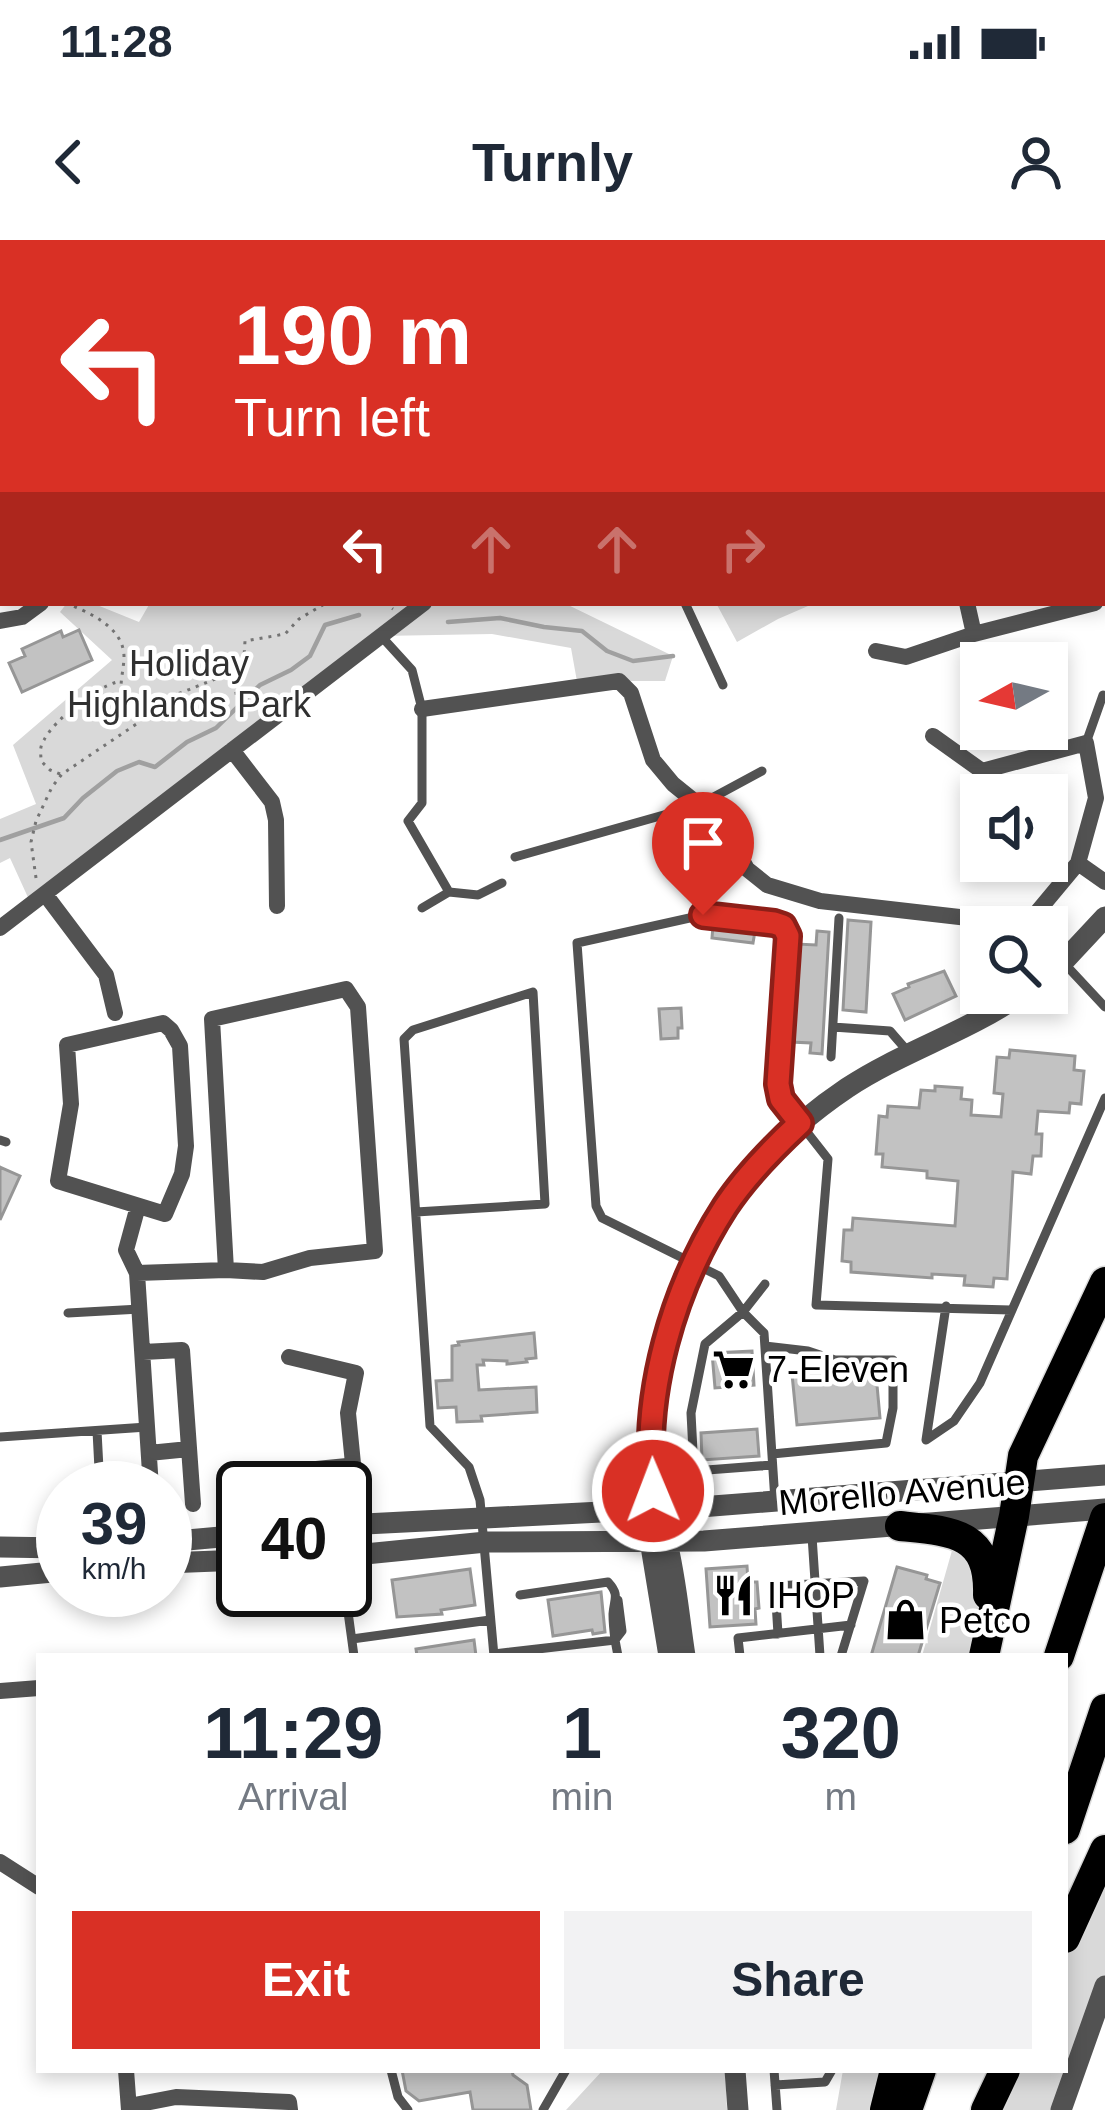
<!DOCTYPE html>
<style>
body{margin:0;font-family:Helvetica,sans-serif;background:#f2f2f3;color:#1f2937;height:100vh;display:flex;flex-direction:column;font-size:45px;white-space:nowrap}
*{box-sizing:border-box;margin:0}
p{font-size:39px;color:#747a83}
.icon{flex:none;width:66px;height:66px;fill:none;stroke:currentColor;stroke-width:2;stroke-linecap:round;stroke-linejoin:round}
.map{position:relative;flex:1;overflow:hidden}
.sheet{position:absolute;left:36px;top:1413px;width:1032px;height:420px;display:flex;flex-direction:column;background:#fff;border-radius:0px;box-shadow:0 6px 18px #0003}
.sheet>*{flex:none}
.guide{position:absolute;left:0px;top:0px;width:1107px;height:366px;box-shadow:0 6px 18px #0003;background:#d93025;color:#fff;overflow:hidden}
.needle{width:78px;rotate:262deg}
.controls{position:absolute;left:960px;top:402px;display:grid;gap:24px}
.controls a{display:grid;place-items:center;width:108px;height:108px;border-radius:0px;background:#fff;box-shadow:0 6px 18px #0003;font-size:60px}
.speed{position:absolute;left:36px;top:1221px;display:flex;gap:24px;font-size:60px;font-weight:700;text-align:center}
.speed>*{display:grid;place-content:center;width:156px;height:156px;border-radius:50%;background:#fff;box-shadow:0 6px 18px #0003;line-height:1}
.speed small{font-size:30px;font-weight:400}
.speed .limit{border:6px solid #111;border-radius:18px;background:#fff;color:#111}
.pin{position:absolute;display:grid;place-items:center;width:102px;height:102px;color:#fff;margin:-123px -51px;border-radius:50% 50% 50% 0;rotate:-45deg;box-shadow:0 0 12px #0007}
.pin .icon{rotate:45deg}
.me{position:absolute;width:132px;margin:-66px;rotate:359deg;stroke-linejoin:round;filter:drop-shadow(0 0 9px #0008)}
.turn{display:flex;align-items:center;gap:42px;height:252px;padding:0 36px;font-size:54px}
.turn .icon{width:156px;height:156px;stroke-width:2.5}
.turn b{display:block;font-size:84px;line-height:102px}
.lanes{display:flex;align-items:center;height:114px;padding:0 36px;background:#0003;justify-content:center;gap:60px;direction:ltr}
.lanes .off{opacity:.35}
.eta{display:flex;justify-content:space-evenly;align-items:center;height:204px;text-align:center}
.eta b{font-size:72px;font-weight:800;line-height:84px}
.button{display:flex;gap:24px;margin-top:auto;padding:24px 36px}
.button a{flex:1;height:138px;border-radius:0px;background:#d93025;color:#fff;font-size:48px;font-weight:800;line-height:138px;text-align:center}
.button a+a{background:#f2f2f3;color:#1f2937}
.status{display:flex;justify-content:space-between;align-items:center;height:84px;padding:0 60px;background:#fff;direction:ltr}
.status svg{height:33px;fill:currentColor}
header{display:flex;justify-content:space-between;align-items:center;height:156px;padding:0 36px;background:#fff;font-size:54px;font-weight:800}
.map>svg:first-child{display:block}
.green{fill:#d9d9d9}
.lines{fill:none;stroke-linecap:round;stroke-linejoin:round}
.stream{stroke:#a0a0a0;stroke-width:4.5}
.building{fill:#c2c2c2;stroke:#969696;stroke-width:3}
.motorway-casing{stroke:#dbdbdb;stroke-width:33}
.path{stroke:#747474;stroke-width:3;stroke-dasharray:3 6;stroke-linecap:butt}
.service{stroke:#525252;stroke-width:9}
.minor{stroke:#525252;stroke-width:16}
.tertiary{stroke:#525252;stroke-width:21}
.motorway{stroke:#000;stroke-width:30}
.route-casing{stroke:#8d1f18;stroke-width:30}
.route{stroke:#d93025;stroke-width:21}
.labels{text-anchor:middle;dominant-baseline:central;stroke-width:9;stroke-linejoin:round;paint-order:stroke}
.park-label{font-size:36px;fill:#303030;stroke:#fff}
.poi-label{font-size:36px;fill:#000;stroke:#fff;text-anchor:start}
.street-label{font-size:36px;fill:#000;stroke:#fff}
</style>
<div class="status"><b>11:28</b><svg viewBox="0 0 49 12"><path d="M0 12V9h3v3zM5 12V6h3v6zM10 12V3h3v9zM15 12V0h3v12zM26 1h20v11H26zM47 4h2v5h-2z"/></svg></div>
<header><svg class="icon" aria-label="back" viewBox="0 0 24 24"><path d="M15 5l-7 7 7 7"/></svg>Turnly<svg class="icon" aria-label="person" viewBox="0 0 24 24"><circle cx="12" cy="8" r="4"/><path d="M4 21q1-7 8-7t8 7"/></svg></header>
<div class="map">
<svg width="1105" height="1870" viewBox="0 0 1105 1870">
<rect width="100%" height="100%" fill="#fff"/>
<!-- green -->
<path class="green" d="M 67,363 L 92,363 L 139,382 L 150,363 L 564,363 L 673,416 L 665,441 L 620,441 L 578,447 L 571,408 L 492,394 L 381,396 L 31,664 L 10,618 L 0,623 L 0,579 L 36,564 L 13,505 L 112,420 L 60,372 Z
M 716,363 L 815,363 L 778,379 L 737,402 Z
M 957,1293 L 983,1319 L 984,1416 L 922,1416 Z
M 1105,1610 L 1105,1746 L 1061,1870 L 986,1870 L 1005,1830 L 1065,1830 L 1065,1698 Z
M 603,1830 L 725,1830 L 727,1870 L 566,1870 Z
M 843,1830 L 895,1830 L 885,1870 L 836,1870 Z"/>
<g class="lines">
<!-- stream -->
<path class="stream" d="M 1104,157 L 1105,158
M 448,382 L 500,378 L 544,387 L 582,391 L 607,411 L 633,421 L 673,416
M 0,600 L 64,578 L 83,558 L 117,531 L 139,522 L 155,527 L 187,502 L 216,488 L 260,445 L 291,430 L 310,416 L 325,385 L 359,375"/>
</g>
<!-- building -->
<path class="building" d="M 79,390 L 92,420 L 22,452 L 9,423 L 25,416 L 22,409 L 61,391 L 63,397 Z
M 848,680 L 871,682 L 866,772 L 843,770 Z
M 713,686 L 755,691 L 753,703 L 712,698 Z
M 817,691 L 829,692 L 822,814 L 810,813 L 811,803 L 791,802 L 797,704 L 816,705 Z
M 944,731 L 956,756 L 905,780 L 893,754 L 909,747 L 908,744 Z
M 681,768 L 682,788 L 678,788 L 678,798 L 661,799 L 659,769 Z
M 1010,810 L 1075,816 L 1074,830 L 1084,831 L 1081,864 L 1070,863 L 1069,873 L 1038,871 L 1036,894 L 1042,894 L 1041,916 L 1033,916 L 1031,934 L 1013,932 L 1007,1039 L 994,1038 L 993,1047 L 964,1045 L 965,1036 L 932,1034 L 932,1038 L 851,1032 L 851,1022 L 842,1021 L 844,990 L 852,990 L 853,978 L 955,986 L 958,941 L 927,938 L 927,931 L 882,927 L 883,914 L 876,914 L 879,876 L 887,877 L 888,866 L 919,868 L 921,850 L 935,851 L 935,846 L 962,848 L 961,859 L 972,860 L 971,875 L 1001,877 L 1003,854 L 994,853 L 997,817 L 1009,818 Z
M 0,927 L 20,936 L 0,980 Z
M 534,1093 L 536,1118 L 526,1119 L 527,1122 L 507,1124 L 507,1121 L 483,1120 L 484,1125 L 477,1125 L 479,1150 L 536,1147 L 537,1172 L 481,1176 L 482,1181 L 457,1182 L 456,1167 L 438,1168 L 436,1141 L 452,1140 L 452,1106 L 459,1105 L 458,1102 Z
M 752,1111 L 754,1145 L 715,1148 L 712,1113 Z
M 828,1131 L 828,1138 L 876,1134 L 880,1178 L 797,1185 L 792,1134 Z
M 757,1189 L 759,1216 L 702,1220 L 701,1193 Z
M 747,1326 L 748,1342 L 757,1342 L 759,1368 L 755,1369 L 756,1384 L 710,1387 L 706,1329 Z
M 897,1327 L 927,1335 L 926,1339 L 940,1343 L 918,1416 L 871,1416 Z
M 470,1329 L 475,1365 L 441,1370 L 442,1374 L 397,1377 L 392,1340 Z
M 601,1352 L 605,1392 L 593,1394 L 592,1390 L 553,1396 L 548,1360 Z
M 474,1400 L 476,1416 L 417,1416 L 416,1409 Z
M 402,1830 L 512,1830 L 513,1835 L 527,1845 L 531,1870 L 473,1870 L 470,1852 L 419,1861 L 406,1851 Z"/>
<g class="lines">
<defs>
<path id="motorway" d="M 900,1286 C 951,1291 990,1292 988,1355
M 984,1416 L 1014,1276 L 1023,1216 L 1105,1042
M 1059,1416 L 1105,1278
M 1065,1589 L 1105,1469
M 1065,1698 L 1105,1610
M 885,1870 L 895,1830
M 907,1870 L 921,1830
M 986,1870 L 1005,1830"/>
</defs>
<!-- motorway casing -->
<use href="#motorway" class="motorway-casing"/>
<!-- path -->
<path class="path" d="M 66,363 C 90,373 123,387 124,416 C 124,427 121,437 121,448 C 126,455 126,458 136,461 C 156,468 209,439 233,433 L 244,417 L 245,401 L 285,394 L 299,379 L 326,363
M 385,363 L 393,369
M 233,434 L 237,459 L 245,483
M 60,534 L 50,530 L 41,521 C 41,512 39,508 44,500 C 54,480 95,448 117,442
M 36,638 L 31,602 L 36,581 L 52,547 L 62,534 L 138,483 L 143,476 L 145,464"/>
<!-- service -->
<path class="service" d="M 685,363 L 723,445
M 381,396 L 412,430 L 422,469 L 422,563 L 408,581 L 449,652 L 478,655 L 502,643
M 1086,503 L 1103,455
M 515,617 L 699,565 L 762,531
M 422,668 L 449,652
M 1063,722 L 1105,767
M 833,787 L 890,791 L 910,814
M 831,817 L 839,678
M 0,900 L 6,902
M 416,972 L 545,964 L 533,752 L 413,790 L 404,799 L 430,1186 L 469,1227 L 480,1260 L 494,1416
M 765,1044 L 743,1072 L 705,1104 L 691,1173 L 694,1231 L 772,1225
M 68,1073 L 140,1069
M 765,1106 L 808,1111 L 835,1120 L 893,1120 L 893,1168 L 886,1203 L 772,1214
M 97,1191 L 100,1248
M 0,1197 L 147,1187
M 926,1200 L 954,1181 L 980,1143 L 1105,858
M 926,1200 L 946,1066
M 280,1229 L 352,1222
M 775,1261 L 764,1093 L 743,1072 L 719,1036 L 602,978 L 596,966 L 577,703 L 703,675 L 783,686 L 788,696 L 779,851 L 781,859 L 828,919 L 816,1065 L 1011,1070
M 812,1296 L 820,1416
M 345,1350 L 354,1416
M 520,1355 L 608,1342 C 620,1355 614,1359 613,1374 C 613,1382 614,1392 615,1400
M 778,1394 L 775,1346 L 864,1341 L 841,1416
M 352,1399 L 490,1380
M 615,1400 L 622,1391 L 618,1360
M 494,1414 L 615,1400 L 618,1416
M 740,1416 L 738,1398 L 851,1385
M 391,1830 L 398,1857 L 408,1870
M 774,1830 L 777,1870
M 775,1845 L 825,1842 L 832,1830
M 543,1870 L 566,1830"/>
<!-- minor -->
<path class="minor" d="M 24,0 L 25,3
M 292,0 L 292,3
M 463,0 L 464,3
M 730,0 L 730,3
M 850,0 L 850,3
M 1077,3 L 1083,0
M 0,130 L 3,131
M 967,363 L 974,394
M 0,381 L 22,377 L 41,363
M 876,411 L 906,417 L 974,394 L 1095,363
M 422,469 L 619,441 L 631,453 L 653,520 L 673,544 L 699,565 L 716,574 L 747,629 L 767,645 L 820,661 L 1003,682 L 1033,677 L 1078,623 L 1096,558 L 1086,503 L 982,531 L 933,496
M 232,510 L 272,562 L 276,580 L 277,666
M 1078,623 L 1105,642
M 45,654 L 106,735 L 115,773
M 0,688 L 424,363
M 163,783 L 171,790 L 180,806 L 186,906 L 182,934 L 165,974 L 58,941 L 71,864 L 67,805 Z
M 138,966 L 126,1010 L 137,1033 L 151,1248
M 137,1033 L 226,1030 L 263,1032 L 310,1018 L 375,1011 L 358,767 L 346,749 L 212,779 L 226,1030
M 143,1112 L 182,1110 L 193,1264
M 289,1117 L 356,1133 L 348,1173 L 362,1315
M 149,1213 L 189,1209
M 0,1451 L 39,1448
M 0,1622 L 39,1647
M 126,1830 L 129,1870
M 129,1866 L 176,1857 L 289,1862 L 290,1870"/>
<!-- tertiary -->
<path class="tertiary" d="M 1047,734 L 1063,722 L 1105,677
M 345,1285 L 700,1267 L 1105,1235
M 652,1288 L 650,1300 L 669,1416
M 165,1302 L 243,1295
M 0,1307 L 63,1308
M 345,1316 L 486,1302 L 704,1301 L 1105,1269
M 165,1323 L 243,1320
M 0,1337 L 63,1331
M 685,1416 C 679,1378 676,1337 666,1299 C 660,1278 653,1260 652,1237 C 644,1148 677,1034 729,961 C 761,916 801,879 847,848 C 903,811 968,792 1023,753
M 735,1830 L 738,1870
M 1061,1870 L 1105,1746"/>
<!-- motorway -->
<use href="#motorway" class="motorway"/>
</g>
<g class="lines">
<defs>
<path id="route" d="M 653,1251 C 642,1154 673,1048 725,967 C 746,935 773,908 800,883 L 781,859 L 778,844 L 788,696 L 783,686 L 774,683 L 703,675"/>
</defs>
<!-- route casing -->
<use href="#route" class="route-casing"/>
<!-- route -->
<use href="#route" class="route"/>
</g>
<!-- icons -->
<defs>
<symbol id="supermarket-bare" viewBox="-9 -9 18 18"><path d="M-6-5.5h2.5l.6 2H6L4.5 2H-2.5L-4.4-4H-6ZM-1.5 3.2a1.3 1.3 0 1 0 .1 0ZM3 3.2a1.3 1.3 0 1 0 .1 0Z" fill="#000" stroke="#fff" stroke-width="2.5" paint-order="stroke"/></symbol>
<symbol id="restaurant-bare" viewBox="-9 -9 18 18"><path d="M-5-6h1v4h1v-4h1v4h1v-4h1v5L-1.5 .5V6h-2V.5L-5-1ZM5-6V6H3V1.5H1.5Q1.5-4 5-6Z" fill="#000" stroke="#fff" stroke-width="2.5" paint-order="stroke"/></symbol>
<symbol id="shop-bare" viewBox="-9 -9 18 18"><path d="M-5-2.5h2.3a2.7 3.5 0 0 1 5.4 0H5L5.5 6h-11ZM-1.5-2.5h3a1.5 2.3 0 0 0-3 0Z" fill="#000" stroke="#fff" stroke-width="2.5" paint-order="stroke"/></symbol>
</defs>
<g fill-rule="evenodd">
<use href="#supermarket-bare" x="704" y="1100" width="59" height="59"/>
<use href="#restaurant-bare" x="704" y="1326" width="59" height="59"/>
<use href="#shop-bare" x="876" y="1350" width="59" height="59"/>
</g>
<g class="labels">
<!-- park labels -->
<g class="park-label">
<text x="189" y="423">Holiday<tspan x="189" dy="41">Highlands Park</tspan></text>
</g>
<!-- poi labels -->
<g class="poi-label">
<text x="767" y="1129">7-Eleven</text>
<text x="767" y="1355">IHOP</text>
<text x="939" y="1380">Petco</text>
</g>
<!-- street labels -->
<g class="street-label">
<text transform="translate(902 1252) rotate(-5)">Morello Avenue</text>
</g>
</g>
</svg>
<div class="controls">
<a><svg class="needle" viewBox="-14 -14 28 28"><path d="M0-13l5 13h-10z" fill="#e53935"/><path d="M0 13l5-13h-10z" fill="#747a83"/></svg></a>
<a><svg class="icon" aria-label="sound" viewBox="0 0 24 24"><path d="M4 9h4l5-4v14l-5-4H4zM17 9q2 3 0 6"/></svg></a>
<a><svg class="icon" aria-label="search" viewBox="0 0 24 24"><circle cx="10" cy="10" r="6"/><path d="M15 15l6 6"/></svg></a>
</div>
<div class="speed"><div>39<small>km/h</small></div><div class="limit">40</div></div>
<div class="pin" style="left:703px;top:675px;background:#d93025"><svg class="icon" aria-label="arrive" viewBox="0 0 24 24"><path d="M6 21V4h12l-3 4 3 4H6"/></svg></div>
<svg class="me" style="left:653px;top:1251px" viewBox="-20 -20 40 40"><circle r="17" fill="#d93025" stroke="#fff" stroke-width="3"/><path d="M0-11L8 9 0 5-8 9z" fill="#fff"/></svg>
<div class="guide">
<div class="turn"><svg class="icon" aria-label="left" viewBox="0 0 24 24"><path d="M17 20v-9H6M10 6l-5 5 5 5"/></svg><div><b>190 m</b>Turn left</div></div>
<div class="lanes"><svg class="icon" aria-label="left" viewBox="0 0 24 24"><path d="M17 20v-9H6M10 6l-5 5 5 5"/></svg><svg class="icon off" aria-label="ahead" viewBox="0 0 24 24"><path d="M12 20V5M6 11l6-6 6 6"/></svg><svg class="icon off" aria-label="ahead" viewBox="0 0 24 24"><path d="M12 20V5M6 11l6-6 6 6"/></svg><svg class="icon off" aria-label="right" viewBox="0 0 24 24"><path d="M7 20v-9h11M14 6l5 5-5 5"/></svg></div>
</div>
<section class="sheet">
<div class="eta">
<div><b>11:29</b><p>Arrival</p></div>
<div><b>1</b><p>min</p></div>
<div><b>320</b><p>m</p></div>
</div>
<div class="button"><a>Exit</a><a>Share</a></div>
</section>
</div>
